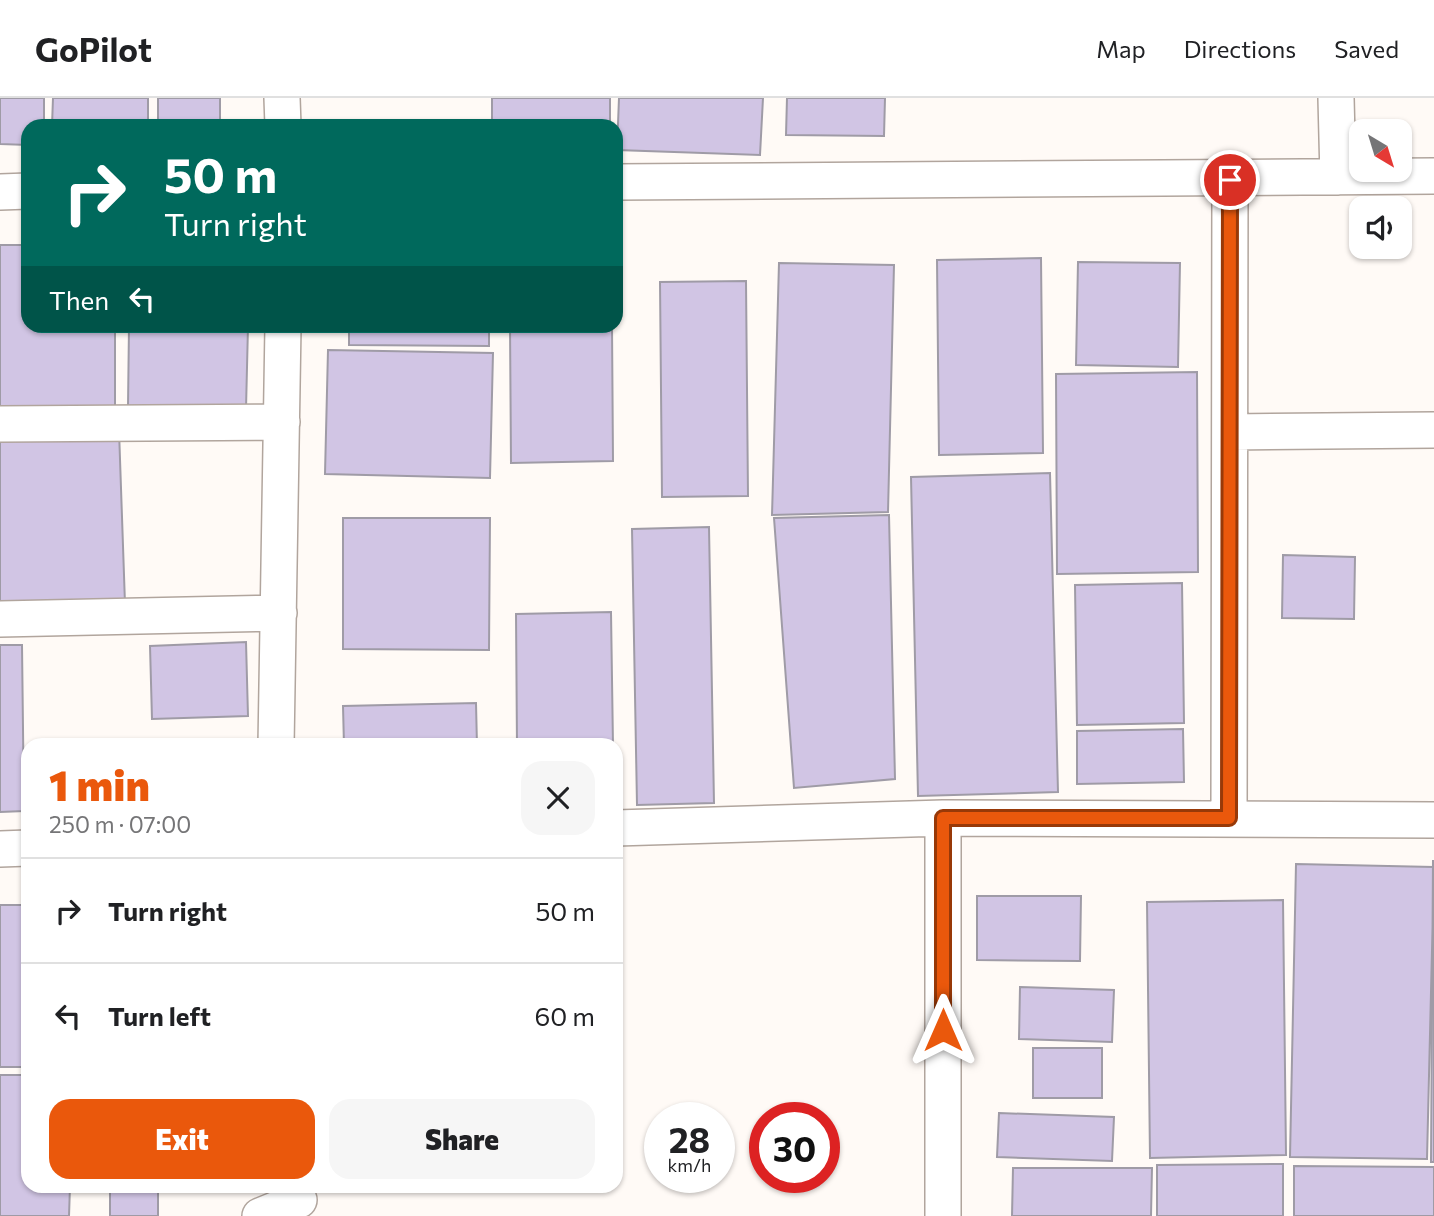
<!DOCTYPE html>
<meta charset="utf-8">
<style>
body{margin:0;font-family:Commissioner,sans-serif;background:#f6f6f6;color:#202124;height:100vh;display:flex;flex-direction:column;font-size:26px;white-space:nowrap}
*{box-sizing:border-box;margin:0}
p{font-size:23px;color:#757577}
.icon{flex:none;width:38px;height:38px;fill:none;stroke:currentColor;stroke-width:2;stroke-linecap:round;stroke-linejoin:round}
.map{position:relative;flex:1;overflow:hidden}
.details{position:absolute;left:21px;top:640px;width:602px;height:455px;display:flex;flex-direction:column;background:#fff;border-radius:21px;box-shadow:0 2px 5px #0004}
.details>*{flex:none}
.hud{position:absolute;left:21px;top:21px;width:602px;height:214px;border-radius:21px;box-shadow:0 2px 5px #0004;background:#00695c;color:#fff;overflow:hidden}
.needle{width:46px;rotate:142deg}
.tools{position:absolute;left:1349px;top:21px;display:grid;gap:14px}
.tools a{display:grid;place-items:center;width:63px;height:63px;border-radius:14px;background:#fff;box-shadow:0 2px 5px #0004;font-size:35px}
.speed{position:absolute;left:644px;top:1004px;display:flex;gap:14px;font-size:35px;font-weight:700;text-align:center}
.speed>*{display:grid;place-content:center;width:91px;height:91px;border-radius:50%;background:#fff;box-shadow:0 2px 5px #0004;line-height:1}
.speed small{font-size:18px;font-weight:400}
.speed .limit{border:10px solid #d22;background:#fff;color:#111}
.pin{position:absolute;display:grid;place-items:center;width:60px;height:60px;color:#fff;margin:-30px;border:4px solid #fff;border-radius:50%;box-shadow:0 2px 7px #0007}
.me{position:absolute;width:77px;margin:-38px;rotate:0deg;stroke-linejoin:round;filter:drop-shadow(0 0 5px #0008)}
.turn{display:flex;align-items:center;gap:24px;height:147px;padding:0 28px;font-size:32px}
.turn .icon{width:91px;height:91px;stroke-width:2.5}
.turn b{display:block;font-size:49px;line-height:60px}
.then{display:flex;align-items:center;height:66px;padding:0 28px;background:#0003;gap:14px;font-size:26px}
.round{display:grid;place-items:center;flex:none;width:74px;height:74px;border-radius:21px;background:#f6f6f6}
.overview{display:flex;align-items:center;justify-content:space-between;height:119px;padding:0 28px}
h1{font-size:42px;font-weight:800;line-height:52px;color:#ea580c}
.cta{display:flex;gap:14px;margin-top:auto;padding:14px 28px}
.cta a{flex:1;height:80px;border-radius:21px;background:#ea580c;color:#fff;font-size:28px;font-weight:800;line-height:80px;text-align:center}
.cta a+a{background:#f6f6f6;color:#202124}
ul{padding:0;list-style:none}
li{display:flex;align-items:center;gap:21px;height:105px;padding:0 28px;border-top:2px solid #e0e0e0}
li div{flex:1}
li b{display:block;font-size:26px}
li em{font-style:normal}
header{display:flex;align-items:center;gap:42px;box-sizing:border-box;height:98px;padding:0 35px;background:#fff;border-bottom:2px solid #e0e0e0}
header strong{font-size:33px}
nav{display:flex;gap:38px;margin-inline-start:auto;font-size:24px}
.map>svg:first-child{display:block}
.building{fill:#d1c5e4;stroke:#9f9ba6;stroke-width:2}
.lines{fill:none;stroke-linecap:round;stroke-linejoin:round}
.minor-casing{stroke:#b1a59d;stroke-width:38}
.minor{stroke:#fff;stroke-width:35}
.route-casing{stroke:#983908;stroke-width:18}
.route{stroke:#ea580c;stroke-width:12}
</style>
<header>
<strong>GoPilot</strong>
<nav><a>Map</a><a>Directions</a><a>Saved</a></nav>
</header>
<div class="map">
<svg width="1434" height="1118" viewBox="0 0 1434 1118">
<rect width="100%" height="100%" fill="#fffaf6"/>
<!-- building -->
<path class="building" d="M 0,0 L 44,0 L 44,28 L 28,28 L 28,47 L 0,46 Z
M 53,0 L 148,0 L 148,28 L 52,28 Z
M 158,0 L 220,0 L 220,28 L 158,28 Z
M 492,0 L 610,0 L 610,28 L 492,28 Z
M 619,0 L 763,0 L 760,57 L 617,52 Z
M 787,0 L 885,0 L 884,38 L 786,37 Z
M 0,147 L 28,147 L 28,228 L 115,228 L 115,319 L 0,319 Z
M 1041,160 L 1043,355 L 939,357 L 937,162 Z
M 1078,164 L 1180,165 L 1178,269 L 1076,267 Z
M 779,165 L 894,167 L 888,414 L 772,417 Z
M 746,183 L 748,398 L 662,399 L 660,184 Z
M 129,228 L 248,228 L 246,311 L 128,309 Z
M 349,228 L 489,228 L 489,248 L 349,247 Z
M 510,228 L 612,228 L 613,363 L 511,365 Z
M 328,252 L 493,255 L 490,380 L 325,376 Z
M 1197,274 L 1198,474 L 1057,476 L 1056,276 Z
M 119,332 L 125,506 L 0,511 L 0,336 Z
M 1050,375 L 1058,694 L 918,698 L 911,379 Z
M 889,417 L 895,681 L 794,690 L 774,420 Z
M 343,420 L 490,420 L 489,552 L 343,551 Z
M 709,429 L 714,705 L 637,707 L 632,431 Z
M 1283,457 L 1355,459 L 1354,521 L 1282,520 Z
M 1182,485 L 1184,625 L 1077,627 L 1075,487 Z
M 611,514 L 613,648 L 517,648 L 516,516 Z
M 246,544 L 248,618 L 152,621 L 150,548 Z
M 0,547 L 22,547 L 24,713 L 0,714 Z
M 476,605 L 477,648 L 344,648 L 343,608 Z
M 1183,631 L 1184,684 L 1077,686 L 1077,633 Z
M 1433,763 L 1434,763 L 1434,1064 L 1431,1064 Z
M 1296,766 L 1434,769 L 1427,1061 L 1290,1059 Z
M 977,798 L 1081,798 L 1080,863 L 977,862 Z
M 1283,802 L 1286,1057 L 1150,1060 L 1147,804 Z
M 0,807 L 28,807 L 28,969 L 0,969 Z
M 1020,889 L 1114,892 L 1112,944 L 1019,941 Z
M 1033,950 L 1102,950 L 1102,1000 L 1033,1000 Z
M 0,977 L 28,977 L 28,1088 L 70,1088 L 69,1118 L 0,1118 Z
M 999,1015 L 1114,1019 L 1112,1063 L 997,1059 Z
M 1283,1066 L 1283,1118 L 1157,1118 L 1157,1067 Z
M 1294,1068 L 1434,1069 L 1434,1118 L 1294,1118 Z
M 1013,1070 L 1152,1070 L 1151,1118 L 1012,1118 Z
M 110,1088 L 158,1088 L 158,1118 L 110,1118 Z"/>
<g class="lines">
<defs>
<path id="minor" d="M 282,0 L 283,28
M 1336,0 L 1338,79
M 616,84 L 1434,78
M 0,94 L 28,93
M 0,326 L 282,324
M 1230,334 L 1434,332
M 0,521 L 279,515
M 276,648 L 283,228
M 943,720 L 943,1118
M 1229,720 L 1230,82
M 616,730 L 943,720 L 1434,722
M 0,751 L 28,750
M 260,1118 L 299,1102"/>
</defs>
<!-- minor casing -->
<use href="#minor" class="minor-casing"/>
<!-- minor -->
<use href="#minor" class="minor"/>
</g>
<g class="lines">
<defs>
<path id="route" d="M 943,932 L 943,720 L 1229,720 L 1230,82"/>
</defs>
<!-- route casing -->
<use href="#route" class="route-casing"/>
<!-- route -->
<use href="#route" class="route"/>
</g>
</svg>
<div class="tools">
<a><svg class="needle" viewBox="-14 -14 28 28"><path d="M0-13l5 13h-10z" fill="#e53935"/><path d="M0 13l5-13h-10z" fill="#757577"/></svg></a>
<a><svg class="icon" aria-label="sound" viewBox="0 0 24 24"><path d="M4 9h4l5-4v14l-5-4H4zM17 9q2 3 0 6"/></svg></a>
</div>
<div class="speed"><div>28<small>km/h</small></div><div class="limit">30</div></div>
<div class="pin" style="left:1230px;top:82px;background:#d93025"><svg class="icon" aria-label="arrive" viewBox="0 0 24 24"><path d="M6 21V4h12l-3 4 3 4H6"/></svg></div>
<svg class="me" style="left:943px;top:932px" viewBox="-20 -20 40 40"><path d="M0-17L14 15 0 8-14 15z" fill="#ea580c" stroke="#fff" stroke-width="4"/></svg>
<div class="hud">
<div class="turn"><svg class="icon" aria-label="right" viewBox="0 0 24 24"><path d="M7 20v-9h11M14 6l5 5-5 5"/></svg><div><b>50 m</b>Turn right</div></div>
<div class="then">Then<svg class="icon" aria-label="left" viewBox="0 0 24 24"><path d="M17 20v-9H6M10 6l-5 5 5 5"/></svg></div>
</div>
<section class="details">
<div class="overview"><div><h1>1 min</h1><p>250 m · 07:00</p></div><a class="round"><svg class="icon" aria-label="close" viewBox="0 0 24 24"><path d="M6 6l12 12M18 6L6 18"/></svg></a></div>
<ul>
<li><svg class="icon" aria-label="right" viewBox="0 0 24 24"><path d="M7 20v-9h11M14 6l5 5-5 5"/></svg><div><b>Turn right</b></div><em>50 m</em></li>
<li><svg class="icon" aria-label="left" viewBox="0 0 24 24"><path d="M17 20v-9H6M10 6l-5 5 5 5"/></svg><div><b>Turn left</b></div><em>60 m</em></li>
</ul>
<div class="cta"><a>Exit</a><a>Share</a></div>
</section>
</div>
